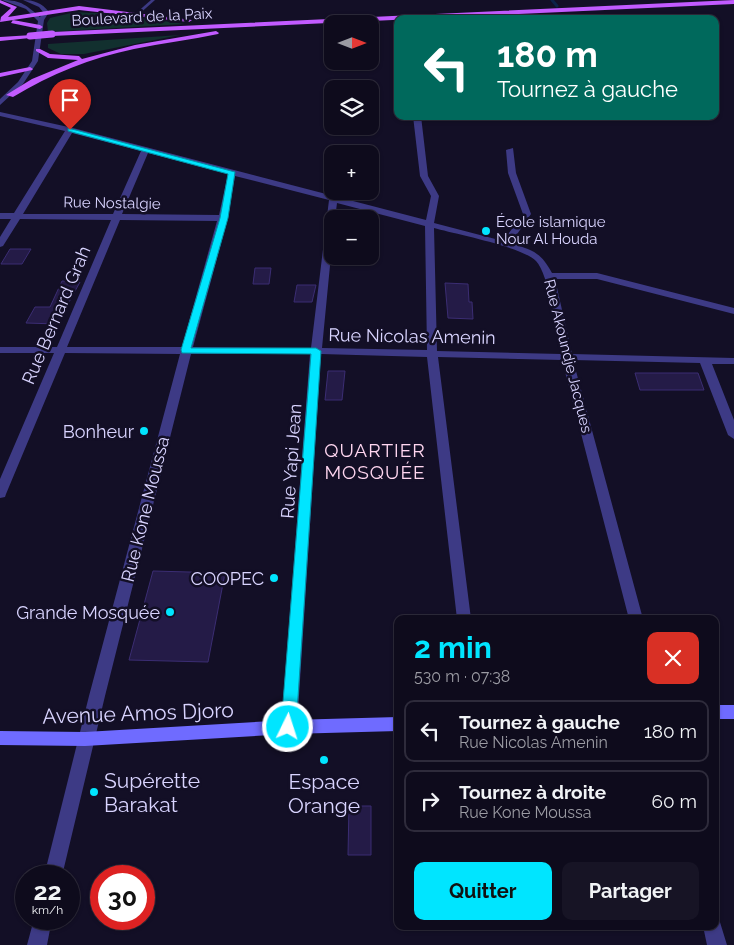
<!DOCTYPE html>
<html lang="fr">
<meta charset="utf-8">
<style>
body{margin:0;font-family:Raleway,sans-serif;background:#171425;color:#f1f3f6;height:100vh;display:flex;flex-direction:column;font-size:19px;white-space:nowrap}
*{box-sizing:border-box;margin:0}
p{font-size:16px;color:#9b9ba3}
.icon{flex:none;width:28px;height:28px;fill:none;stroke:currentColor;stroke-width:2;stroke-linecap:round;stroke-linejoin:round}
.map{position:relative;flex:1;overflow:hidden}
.details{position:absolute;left:394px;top:615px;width:325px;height:315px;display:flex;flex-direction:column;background:#0e0b1c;border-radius:10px;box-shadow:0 1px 4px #0004,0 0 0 1px #2e2b3b}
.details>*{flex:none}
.top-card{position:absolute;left:394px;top:15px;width:325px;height:105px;border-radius:10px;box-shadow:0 1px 4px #0004,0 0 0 1px #2e2b3b;background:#00695c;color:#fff;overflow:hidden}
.needle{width:32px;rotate:90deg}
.fabs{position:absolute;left:324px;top:15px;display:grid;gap:10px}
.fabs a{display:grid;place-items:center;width:55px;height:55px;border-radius:10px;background:#0e0b1c;box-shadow:0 1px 4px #0004,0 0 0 1px #2e2b3b;font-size:25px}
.speed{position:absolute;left:15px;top:865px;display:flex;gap:10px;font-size:25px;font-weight:700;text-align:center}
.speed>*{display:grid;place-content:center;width:65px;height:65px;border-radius:50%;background:#0e0b1c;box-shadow:0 1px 4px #0004,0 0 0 1px #2e2b3b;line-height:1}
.speed small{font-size:12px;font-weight:400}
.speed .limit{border:8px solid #d22;background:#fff;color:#111}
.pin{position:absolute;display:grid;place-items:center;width:42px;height:42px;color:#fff;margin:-51px -21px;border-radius:50% 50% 50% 0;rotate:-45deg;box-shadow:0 0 5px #0007}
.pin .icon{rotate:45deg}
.me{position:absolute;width:55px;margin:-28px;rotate:4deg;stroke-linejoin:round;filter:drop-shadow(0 0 4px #0008)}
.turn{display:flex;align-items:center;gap:18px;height:105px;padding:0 20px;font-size:22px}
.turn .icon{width:65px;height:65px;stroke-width:2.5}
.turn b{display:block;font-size:35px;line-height:42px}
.round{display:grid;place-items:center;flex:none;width:52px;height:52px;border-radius:10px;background:#171425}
.headline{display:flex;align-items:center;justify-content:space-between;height:85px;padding:0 20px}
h1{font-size:30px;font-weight:700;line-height:38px;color:#00e5ff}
.button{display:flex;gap:10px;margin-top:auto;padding:10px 20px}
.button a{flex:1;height:58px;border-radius:10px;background:#00e5ff;color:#111;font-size:20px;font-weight:700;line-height:58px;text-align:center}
.button a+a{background:#171425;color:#f1f3f6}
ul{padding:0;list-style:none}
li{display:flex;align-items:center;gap:15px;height:62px;margin:0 10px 8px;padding:0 10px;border:2px solid #2e2b3b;border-radius:10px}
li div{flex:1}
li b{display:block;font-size:19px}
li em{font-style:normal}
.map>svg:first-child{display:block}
.green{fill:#12302f}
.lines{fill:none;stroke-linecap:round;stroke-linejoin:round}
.stream{stroke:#0c2248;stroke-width:3}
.building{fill:#241b47;stroke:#3b2d73}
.lane{fill:#3d3a85;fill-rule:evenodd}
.street{fill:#3d3a85;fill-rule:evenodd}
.secondary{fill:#6f6bff;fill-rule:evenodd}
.primary{fill:#c25bff;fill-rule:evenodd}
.primary-bridge{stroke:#c25bff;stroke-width:7}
.route{fill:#00e5ff;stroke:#0095a6}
.poi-dot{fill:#00e5ff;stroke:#130f26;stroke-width:2}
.labels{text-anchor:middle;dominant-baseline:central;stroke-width:5;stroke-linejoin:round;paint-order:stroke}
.far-street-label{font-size:15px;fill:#d9d4ff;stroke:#130f26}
.far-poi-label{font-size:15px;fill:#d9d4ff;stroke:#130f26;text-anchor:start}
.street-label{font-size:18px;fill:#d9d4ff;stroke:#130f26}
.poi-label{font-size:18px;fill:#d9d4ff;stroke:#130f26;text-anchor:end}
.neighbourhood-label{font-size:19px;letter-spacing:1px;fill:#ffd6f0;stroke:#130f26}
.near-street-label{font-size:21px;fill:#d9d4ff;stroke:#130f26}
.near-poi-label{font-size:21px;fill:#d9d4ff;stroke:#130f26;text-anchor:start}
</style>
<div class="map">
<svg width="734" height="945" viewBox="0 0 734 945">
<rect width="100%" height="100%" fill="#130f26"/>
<!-- green -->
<path class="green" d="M 75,12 L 112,14 L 185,24 L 48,32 L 47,23 L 50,18 Z
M 180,35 L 84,54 L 61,54 L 48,48 L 48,44 Z"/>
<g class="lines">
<!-- stream -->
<path class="stream" d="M 552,0 L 557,6"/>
</g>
<!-- building -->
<path class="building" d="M 10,249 L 31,249 L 22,264 L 1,264 Z
M 255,268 L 271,268 L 269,284 L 253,284 Z
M 62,281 L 80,282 L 57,324 L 26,323 L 35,307 L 50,307 Z
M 445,283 L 468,284 L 469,302 L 472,302 L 473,319 L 448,318 Z
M 297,285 L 316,285 L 312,302 L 294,302 Z
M 328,371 L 345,371 L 342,400 L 325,400 Z
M 635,373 L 698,373 L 704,390 L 640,390 Z
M 153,571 L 225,573 L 208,662 L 129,660 Z
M 349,806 L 371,806 L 371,855 L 348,855 Z"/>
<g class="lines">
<!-- lane -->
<path class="lane" d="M 151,0 L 155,0 L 137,16 L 135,16 L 135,14 Z"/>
<!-- street -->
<path class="street" d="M 2,0 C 22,0 27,6 40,17 L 43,12 L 39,7 L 23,0 C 34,0 42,3 49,12 L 44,20 L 38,61 L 23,84 L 0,105 L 0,99 L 18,82 L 32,61 L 38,21 L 26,9 Z
M 0,112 L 73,128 L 426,220 L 431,196 L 420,176 L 413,116 L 421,116 L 428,176 L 439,196 L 434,223 L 503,241 L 523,214 L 508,173 L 506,150 L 513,148 L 516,173 L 531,214 L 511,243 C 533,251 540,251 552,273 L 597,273 L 734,308 L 734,314 L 597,279 L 555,279 L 572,354 L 734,358 L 734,364 L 712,364 L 734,420 L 734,439 L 728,435 L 700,363 L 573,360 L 643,619 L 629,619 L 562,360 L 438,357 L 471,619 L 457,619 L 427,357 L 321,354 L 297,727 L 295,732 L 289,734 L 283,732 L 281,727 L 310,354 L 191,354 L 105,696 L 62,876 L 44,876 L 89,696 L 180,354 L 65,353 L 6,494 L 5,497 L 0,498 L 0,479 L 54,353 L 0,353 L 0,347 L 57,347 L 111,220 L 20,219 L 3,246 L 0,247 L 0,237 L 11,219 L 0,219 L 0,213 L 14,213 L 65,131 L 0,116 ZM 72,133 L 141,151 L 113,214 L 23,214 ZM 148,153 L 228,174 L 219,215 L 122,214 ZM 235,176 L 329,200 L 311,348 L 193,347 L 228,218 ZM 337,203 L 425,226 L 427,350 L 322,348 L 332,245 L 332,219 L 335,219 ZM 120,220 L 217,221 L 182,347 L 67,347 ZM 434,228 C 455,234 523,247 536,261 C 549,274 557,334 561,354 L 437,351 Z
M 715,918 L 719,919 L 727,945 L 707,945 L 703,926 L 715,926 Z
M 34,919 L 52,919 L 47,945 L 27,945 Z"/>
<!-- secondary -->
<path class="secondary" d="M 715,705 L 734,705 L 734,719 L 715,719 Z
M 398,717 L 398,731 L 289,734 L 85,746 L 0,745 L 0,731 L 85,732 L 289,720 Z"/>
<!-- primary -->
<path class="primary" d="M 0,0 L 17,7 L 8,17 L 79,6 L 192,20 L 189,22 L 79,10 L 0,22 L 1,17 L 11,8 L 0,3 Z
M 734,0 L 734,4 L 52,36 L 49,34 L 52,32 Z
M 13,20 L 40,25 L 43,27 L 40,29 L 11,23 Z
M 216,31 L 219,33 L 218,34 C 191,40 162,43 134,49 C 91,58 51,74 13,97 L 6,95 L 32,79 L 78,60 L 48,58 L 36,51 L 36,49 L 40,49 L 50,54 L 79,56 L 82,59 L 135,45 Z
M 32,35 L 32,37 L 30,38 L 0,41 L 0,37 Z
M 30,67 L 33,69 L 32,70 L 0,77 L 0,73 Z"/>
<!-- primary-bridge -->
<path class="primary-bridge" d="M 30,36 L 52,34"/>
</g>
<!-- route -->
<path class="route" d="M 68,128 L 235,172 L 228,218 L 191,348 L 316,348 L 321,351 L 296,727 L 294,732 L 288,734 L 283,732 L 281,727 L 311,354 L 182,353 L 181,350 L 220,218 L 228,174 L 68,131 Z"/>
<!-- markers -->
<g class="poi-dot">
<circle cx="486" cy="231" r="5"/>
<circle cx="144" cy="431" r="5"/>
<circle cx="274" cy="578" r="5"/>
<circle cx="170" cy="612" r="5"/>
<circle cx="324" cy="760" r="5"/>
<circle cx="94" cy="792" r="5"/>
</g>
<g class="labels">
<!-- far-street labels -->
<g class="far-street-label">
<text transform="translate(142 17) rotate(-3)">Boulevard de la Paix</text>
<text transform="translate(112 203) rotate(1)">Rue Nostalgie</text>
<text transform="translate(568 356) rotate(76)">Rue Akoundje Jacques</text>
</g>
<!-- far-poi labels -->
<g class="far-poi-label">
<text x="496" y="222">École islamique<tspan x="496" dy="17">Nour Al Houda</tspan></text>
</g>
<!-- street labels -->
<g class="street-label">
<text transform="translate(56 315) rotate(-67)">Rue Bernard Grah</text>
<text transform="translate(412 336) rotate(1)">Rue Nicolas Amenin</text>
<text transform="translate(291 461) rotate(-86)">Rue Yapi Jean</text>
<text transform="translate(145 509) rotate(-76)">Rue Kone Moussa</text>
</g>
<!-- poi labels -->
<g class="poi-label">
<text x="134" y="431">Bonheur</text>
<text x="264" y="578">COOPEC</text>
<text x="160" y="612">Grande Mosquée</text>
</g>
<!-- neighbourhood labels -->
<g class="neighbourhood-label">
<text x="375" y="450">QUARTIER<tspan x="375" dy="22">MOSQUÉE</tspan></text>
</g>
<!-- near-street labels -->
<g class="near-street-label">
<text transform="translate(138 713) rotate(-2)">Avenue Amos Djoro</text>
</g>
<!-- near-poi labels -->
<g class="near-poi-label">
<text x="104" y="780">Supérette<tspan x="104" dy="24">Barakat</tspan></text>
<text x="324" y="781" text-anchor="middle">Espace<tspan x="324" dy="24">Orange</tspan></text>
</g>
</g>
</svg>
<div class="fabs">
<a><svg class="needle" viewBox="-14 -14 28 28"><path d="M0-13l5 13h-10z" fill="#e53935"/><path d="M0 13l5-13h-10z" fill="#9b9ba3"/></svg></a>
<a><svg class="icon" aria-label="layers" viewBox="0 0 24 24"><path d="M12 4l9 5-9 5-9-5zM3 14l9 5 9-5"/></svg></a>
<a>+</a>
<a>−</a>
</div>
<div class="speed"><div>22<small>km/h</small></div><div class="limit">30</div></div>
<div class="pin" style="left:70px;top:130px;background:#d93025"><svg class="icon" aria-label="arrive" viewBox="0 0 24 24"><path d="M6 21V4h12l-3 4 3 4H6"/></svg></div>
<svg class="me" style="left:288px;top:727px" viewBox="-20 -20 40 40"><circle r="17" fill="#00e5ff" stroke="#fff" stroke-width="3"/><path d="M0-11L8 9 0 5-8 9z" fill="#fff"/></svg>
<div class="top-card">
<div class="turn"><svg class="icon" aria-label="left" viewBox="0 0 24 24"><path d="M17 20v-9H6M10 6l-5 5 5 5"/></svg><div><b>180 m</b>Tournez à gauche</div></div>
</div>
<section class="details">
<div class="headline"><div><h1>2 min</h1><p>530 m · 07:38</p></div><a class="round" style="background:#d93025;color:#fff"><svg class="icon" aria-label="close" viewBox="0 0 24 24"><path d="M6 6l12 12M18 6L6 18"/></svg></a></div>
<ul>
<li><svg class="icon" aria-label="left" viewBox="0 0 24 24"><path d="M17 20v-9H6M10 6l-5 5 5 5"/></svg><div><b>Tournez à gauche</b><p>Rue Nicolas Amenin</p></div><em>180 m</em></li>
<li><svg class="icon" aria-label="right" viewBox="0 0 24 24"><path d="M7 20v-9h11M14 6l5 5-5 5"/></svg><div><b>Tournez à droite</b><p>Rue Kone Moussa</p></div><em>60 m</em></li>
</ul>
<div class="button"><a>Quitter</a><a>Partager</a></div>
</section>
</div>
